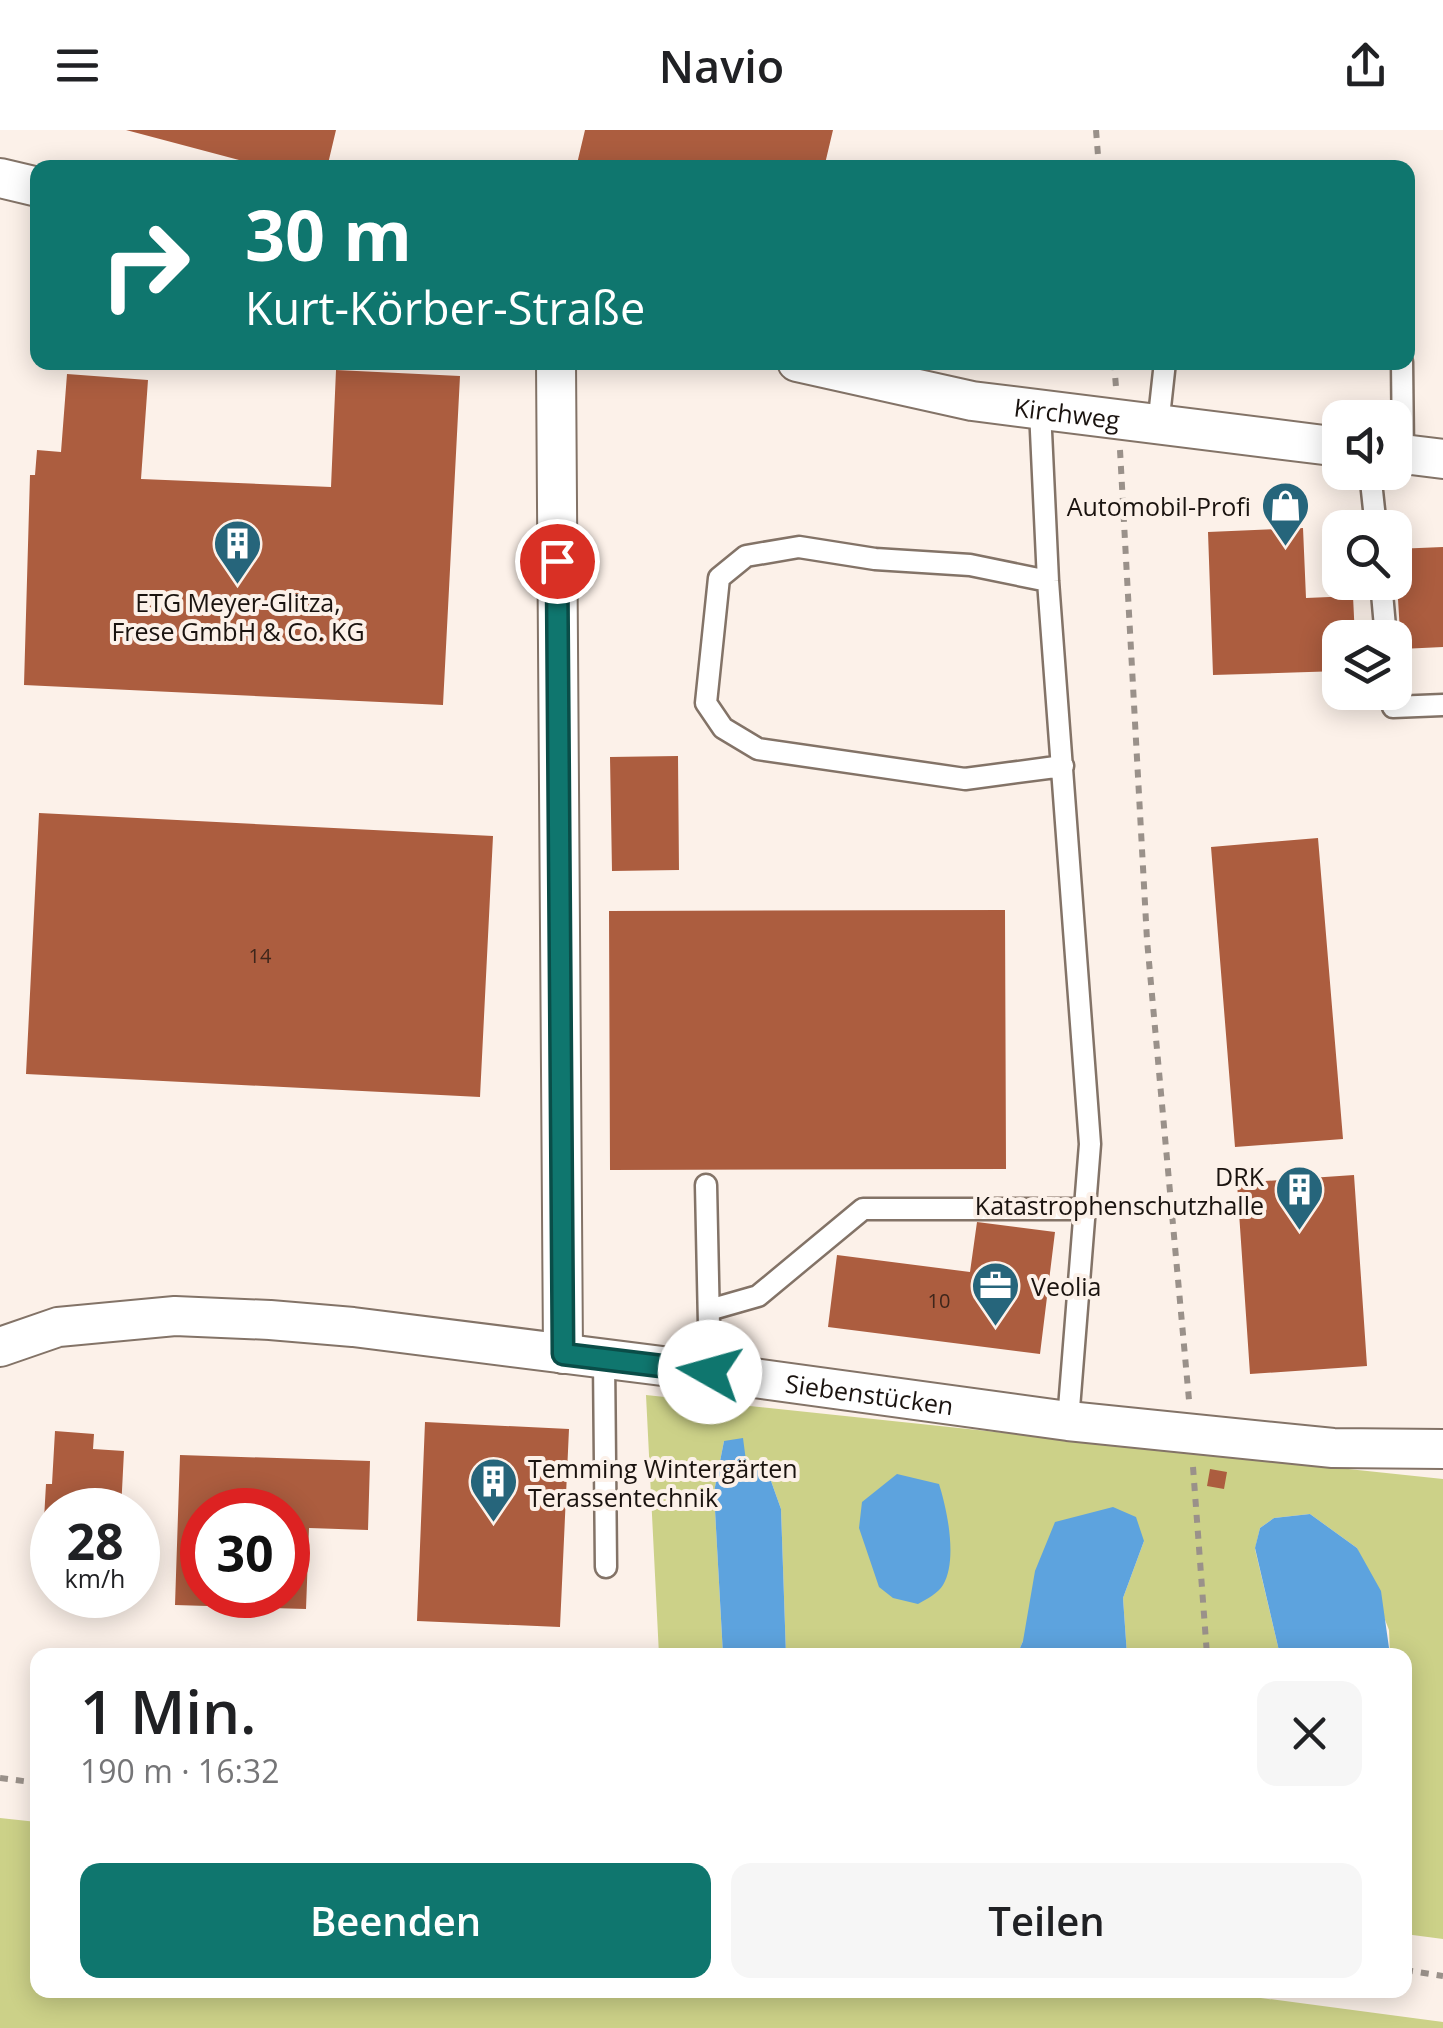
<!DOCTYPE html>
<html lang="de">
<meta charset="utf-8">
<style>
body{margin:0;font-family:"Open Sans",sans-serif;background:#f6f6f6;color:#202124;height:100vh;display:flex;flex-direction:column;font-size:38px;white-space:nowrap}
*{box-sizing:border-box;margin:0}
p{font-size:32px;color:#757577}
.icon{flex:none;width:55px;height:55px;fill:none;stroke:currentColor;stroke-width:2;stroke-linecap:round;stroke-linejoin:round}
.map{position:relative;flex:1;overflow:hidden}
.drawer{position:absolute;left:30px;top:1518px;width:1382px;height:350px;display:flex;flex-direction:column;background:#fff;border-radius:20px;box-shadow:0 5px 25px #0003}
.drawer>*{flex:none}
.hud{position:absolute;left:30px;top:30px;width:1385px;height:210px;border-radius:20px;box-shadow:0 5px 25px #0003;background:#0f766e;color:#fff;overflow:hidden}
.buttons{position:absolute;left:1322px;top:270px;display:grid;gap:20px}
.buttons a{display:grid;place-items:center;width:90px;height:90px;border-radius:20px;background:#fff;box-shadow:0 5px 25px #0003;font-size:50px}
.speed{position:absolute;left:30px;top:1358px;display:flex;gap:20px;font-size:50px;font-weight:700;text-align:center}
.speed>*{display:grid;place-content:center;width:130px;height:130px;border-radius:50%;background:#fff;box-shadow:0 5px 25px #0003;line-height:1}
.speed small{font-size:25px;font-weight:400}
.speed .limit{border:15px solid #d22;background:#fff;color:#111}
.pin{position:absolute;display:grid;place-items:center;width:85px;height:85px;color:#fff;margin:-42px;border:5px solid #fff;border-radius:50%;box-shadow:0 2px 10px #0007}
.me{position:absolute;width:110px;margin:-55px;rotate:277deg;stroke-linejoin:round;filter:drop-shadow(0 0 8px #0008)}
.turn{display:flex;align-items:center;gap:35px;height:210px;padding:0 50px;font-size:45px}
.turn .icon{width:130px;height:130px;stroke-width:2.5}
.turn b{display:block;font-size:70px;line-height:85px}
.round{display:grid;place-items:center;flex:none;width:105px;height:105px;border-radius:20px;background:#f6f6f6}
.summary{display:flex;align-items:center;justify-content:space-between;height:170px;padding:0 50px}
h1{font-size:60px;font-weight:600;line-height:75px}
.action{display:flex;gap:20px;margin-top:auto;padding:20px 50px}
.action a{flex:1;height:115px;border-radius:20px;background:#0f766e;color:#fff;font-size:40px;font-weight:600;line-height:115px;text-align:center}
.action a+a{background:#f6f6f6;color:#202124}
header{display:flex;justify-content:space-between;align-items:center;height:130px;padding:0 50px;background:#fff;font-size:45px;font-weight:600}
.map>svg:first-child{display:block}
.green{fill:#ccd188}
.water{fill:#5da3de}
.building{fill:#ac5d3f;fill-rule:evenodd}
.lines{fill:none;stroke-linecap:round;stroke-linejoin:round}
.lane-casing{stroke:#837367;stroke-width:25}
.street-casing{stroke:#837367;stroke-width:42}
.path{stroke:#9a918a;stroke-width:6;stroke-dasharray:8 8;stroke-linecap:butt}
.lane{stroke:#fff;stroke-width:20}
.street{stroke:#fff;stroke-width:38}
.route-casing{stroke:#0a4d48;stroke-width:25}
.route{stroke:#0f766e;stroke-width:18}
.labels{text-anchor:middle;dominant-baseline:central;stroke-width:8;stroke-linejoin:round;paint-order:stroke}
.number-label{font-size:20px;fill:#3e261b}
.street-label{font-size:25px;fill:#1a130f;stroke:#fcf1e9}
.poi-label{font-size:25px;fill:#1a130f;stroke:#fcf1e9;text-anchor:end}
</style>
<header><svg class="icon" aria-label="menu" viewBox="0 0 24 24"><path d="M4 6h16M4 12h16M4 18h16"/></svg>Navio<svg class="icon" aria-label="share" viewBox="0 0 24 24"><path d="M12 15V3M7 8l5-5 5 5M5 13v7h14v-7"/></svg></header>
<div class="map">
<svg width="1443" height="1898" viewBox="0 0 1443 1898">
<rect width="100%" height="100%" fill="#fcf1e9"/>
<!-- green -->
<path class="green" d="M 646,1265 L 1443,1349 L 1443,1809 L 1405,1804 L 1405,1525 L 1390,1525 L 1389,1500 L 1357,1418 L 1310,1384 L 1274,1388 L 1260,1398 L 1255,1419 L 1280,1525 L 1127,1525 L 1123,1468 L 1144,1411 L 1023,1511 L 1017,1525 L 786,1525 L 781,1379 L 771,1351 L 724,1311 L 714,1362 L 723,1525 L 659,1525 Z
M 0,1688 L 37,1692 L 38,1860 L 1201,1860 L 1443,1892 L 1443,1898 L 0,1898 Z"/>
<!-- water -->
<path class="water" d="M 743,1308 L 746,1331 L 771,1351 L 781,1379 L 786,1525 L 723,1525 L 714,1362 L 724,1311 Z
M 897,1344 L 939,1354 C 947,1379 958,1430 943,1455 C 938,1463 927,1469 918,1474 L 893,1468 L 879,1457 L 859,1398 L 862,1372 Z
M 1113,1377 L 1136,1387 L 1144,1411 L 1123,1468 L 1127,1525 L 1017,1525 L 1023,1511 L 1035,1441 L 1055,1392 Z
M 1310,1384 L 1357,1418 L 1381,1461 L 1390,1525 L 1280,1525 L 1255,1418 L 1260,1398 L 1274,1388 Z"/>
<!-- building -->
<path class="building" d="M 126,0 L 336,0 L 327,38 L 269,38 Z
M 585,0 L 833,0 L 824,38 L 576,38 Z
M 336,240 L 460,246 L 443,575 L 24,555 L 30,345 L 35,345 L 37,320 L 61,322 L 67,244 L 148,250 L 141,349 L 331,357 Z
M 1303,398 L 1306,468 L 1353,466 L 1355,508 L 1340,508 L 1340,541 L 1213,545 L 1208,402 Z
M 1443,417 L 1443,517 L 1401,519 L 1395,419 Z
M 678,626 L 679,740 L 612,741 L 610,627 Z
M 39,683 L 493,706 L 480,967 L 26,944 Z
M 1318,708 L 1343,1009 L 1235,1017 L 1211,717 Z
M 1005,780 L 1006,1039 L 610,1040 L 609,781 Z
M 1354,1045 L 1367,1236 L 1250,1244 L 1237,1053 Z
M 977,1092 L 1055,1102 L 1040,1224 L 828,1197 L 837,1125 L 970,1142 Z
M 425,1292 L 569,1299 L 560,1497 L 417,1491 Z
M 55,1301 L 94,1304 L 93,1319 L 124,1321 L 121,1380 L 52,1380 L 52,1443 L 41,1443 L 46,1354 L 52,1354 Z
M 180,1325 L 370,1331 L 368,1400 L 309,1398 L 306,1479 L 175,1475 ZM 202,1380 L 288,1380 L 288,1465 L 202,1465 Z
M 1210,1339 L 1227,1342 L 1224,1359 L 1207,1356 Z"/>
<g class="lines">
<defs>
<path id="lane" d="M 1402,232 L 1403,324
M 1040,280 L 1048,451 L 1090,1014 L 1068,1291
M 1158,296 L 1165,232
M 1370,342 L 1376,398
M 1048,451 L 970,435 L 875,429 L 799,417 L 746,426 L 719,448 L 706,573 L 723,598 L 758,619 L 965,649 L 1063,636
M 1381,452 L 1386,508
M 1392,562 L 1393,577 L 1443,575
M 706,1055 L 710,1242
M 709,1180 L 758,1166 L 863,1079 L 1086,1079
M 604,1229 L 606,1437"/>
<g id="street">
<path d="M 0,48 L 38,57"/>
<path d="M 556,232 L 563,1224"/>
<path id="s1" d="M 797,232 L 972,271 L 1340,317"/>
<path d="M 1395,323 L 1443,329"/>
<path id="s2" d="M 0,1217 L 58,1197 L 175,1186 L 270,1190 L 353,1197 L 710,1242 L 1068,1291 L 1333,1318 L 1443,1319"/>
</g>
</defs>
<!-- lane casing -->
<use href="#lane" class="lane-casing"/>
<!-- street casing -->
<use href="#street" class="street-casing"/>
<!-- path -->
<path class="path" d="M 1096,0 L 1099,38
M 1114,232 L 1116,257
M 1120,320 L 1147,810 L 1189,1270
M 1193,1337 L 1207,1525
M 0,1648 L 38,1653
M 1405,1840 L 1443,1846"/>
<!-- lane -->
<use href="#lane" class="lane"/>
<!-- street -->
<use href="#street" class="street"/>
</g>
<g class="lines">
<defs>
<path id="route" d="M 557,431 L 563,1224 L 710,1242"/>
</defs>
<!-- route casing -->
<use href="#route" class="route-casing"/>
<!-- route -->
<use href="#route" class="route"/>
</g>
<!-- icons -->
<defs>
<symbol id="shop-pin" viewBox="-11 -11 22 30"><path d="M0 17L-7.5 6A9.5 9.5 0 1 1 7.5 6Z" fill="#26657b" stroke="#fcf1e9"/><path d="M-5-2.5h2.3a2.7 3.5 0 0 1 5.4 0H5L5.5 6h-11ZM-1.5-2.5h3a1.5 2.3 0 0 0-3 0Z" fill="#fff"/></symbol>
<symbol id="building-pin" viewBox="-11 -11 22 30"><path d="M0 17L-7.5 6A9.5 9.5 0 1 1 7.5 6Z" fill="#26657b" stroke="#fcf1e9"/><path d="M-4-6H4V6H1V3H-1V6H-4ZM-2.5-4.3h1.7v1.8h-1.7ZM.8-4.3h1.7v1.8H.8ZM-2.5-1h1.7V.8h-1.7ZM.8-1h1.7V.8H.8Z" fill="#fff"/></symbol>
<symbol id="office-pin" viewBox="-11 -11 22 30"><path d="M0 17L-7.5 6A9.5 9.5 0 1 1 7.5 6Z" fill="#26657b" stroke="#fcf1e9"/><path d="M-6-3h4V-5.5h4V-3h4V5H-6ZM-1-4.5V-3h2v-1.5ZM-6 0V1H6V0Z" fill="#fff"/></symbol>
</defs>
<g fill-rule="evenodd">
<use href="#shop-pin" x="1258" y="348" width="55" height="75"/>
<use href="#building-pin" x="210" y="386" width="55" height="75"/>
<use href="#building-pin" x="1272" y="1032" width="55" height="75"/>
<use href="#office-pin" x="968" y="1128" width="55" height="75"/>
<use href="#building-pin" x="466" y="1324" width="55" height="75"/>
</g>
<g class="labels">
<!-- number labels -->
<g class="number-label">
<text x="260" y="825">14</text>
<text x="939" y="1170">10</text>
</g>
<!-- street labels -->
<g class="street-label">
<text stroke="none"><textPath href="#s1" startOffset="275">Kirchweg</textPath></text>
<text stroke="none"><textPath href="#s2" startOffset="878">Siebenstücken</textPath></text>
</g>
<!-- poi labels -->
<g class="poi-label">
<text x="1251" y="376">Automobil-Profi</text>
<text x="238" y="472" text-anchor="middle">ETG Meyer-Glitza,<tspan x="238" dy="29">Frese GmbH &amp; Co. KG</tspan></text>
<text x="1264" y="1046">DRK<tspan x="1264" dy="29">Katastrophenschutzhalle</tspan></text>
<text x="1031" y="1156" text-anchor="start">Veolia</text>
<text x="528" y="1338" text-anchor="start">Temming Wintergärten<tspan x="528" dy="29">Terassentechnik</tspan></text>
</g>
</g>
</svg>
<div class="buttons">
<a><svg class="icon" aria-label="sound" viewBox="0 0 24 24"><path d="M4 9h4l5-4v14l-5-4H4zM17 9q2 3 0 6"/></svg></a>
<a><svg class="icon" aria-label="search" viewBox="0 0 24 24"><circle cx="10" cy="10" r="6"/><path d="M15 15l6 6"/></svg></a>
<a><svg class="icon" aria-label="layers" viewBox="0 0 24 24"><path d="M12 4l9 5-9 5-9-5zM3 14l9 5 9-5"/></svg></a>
</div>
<div class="speed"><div>28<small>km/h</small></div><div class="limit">30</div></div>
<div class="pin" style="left:557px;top:431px;background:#d93025"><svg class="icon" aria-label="arrive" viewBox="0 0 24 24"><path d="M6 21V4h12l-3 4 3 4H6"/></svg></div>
<svg class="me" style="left:710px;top:1242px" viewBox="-20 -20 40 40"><circle r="19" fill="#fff"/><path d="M0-13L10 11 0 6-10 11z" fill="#0f766e"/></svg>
<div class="hud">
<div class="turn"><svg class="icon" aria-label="right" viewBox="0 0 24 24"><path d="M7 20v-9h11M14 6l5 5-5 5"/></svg><div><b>30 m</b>Kurt-Körber-Straße</div></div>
</div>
<section class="drawer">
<div class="summary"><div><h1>1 Min.</h1><p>190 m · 16:32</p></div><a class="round"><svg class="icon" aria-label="close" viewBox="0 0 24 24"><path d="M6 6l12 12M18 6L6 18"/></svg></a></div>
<div class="action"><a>Beenden</a><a>Teilen</a></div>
</section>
</div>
